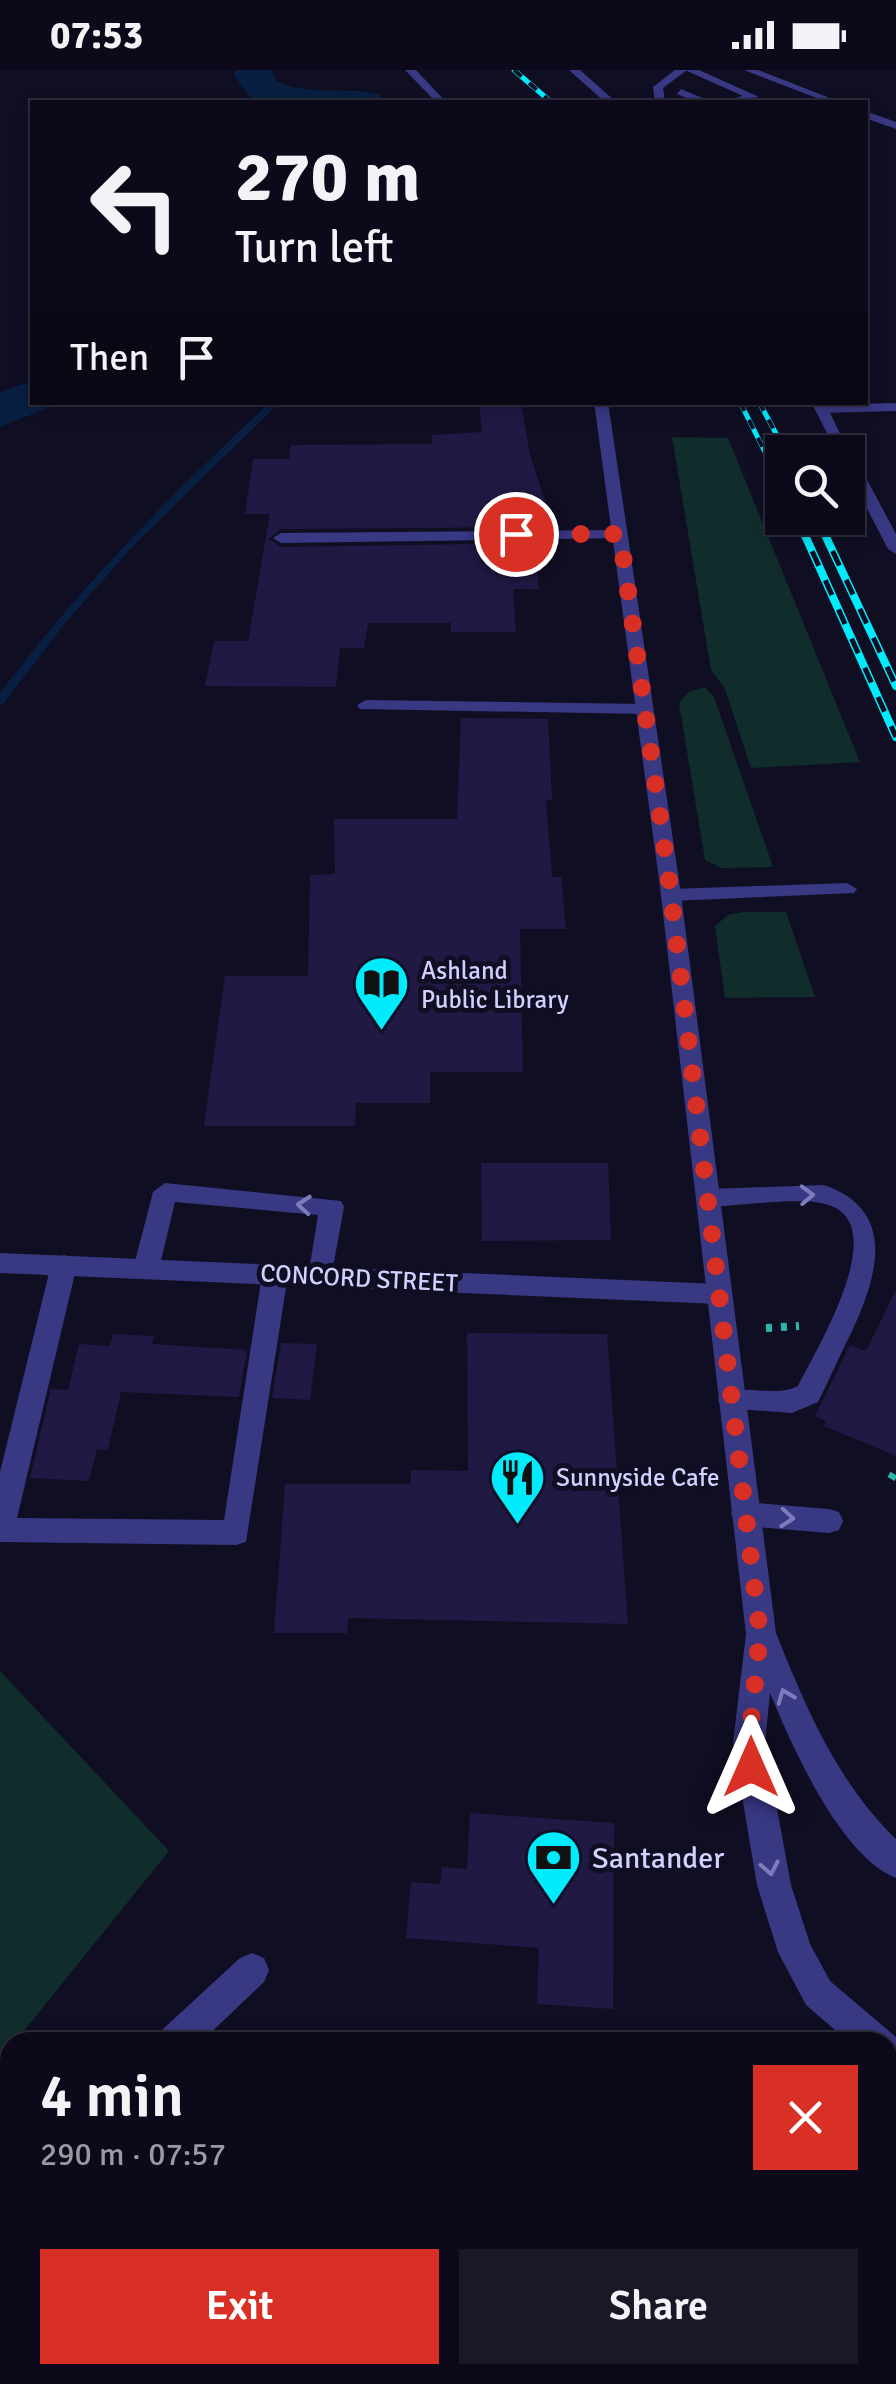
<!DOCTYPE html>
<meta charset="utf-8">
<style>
body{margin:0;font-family:Signika,sans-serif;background:#1a1827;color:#f1f3f6;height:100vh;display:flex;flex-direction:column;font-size:38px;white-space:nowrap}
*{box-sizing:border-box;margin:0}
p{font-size:32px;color:#9a9aa2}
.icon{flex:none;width:55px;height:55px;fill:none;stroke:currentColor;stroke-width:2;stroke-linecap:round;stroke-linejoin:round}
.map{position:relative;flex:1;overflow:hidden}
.details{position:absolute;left:0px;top:1962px;width:898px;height:352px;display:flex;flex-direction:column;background:#0c0a1a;border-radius:30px 30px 0 0;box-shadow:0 5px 15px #0003,0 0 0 2px #2c2b39}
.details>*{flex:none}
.top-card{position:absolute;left:30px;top:30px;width:838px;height:305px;border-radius:0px;box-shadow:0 5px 15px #0003,0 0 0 2px #2c2b39;background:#0c0a1a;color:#f1f3f6;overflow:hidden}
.controls{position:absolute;left:765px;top:365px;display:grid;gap:20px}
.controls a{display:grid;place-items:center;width:100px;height:100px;border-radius:0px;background:#0c0a1a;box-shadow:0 5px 15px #0003,0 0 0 2px #2c2b39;font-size:50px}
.pin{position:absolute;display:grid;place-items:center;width:85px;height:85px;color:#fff;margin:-42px;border:5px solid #fff;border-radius:50%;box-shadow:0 2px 10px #0007}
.me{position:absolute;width:110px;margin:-55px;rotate:0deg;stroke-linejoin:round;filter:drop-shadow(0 0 8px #0008)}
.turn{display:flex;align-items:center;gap:35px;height:210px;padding:0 40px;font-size:45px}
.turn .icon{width:130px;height:130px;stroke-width:2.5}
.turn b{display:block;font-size:70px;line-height:85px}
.then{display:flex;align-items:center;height:95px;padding:0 40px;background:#0003;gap:20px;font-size:38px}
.round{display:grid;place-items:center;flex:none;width:105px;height:105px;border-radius:0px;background:#1a1827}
.summary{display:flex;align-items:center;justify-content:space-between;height:170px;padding:0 40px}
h1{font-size:60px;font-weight:600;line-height:75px}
.action{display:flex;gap:20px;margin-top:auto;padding:20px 40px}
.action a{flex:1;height:115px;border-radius:0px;background:#d93025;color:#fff;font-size:40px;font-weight:600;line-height:115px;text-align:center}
.action a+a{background:#1a1827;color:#f1f3f6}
.status{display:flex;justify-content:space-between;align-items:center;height:70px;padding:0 50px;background:#0c0a1a;direction:ltr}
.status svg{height:28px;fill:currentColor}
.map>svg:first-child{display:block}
.green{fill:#102d2b}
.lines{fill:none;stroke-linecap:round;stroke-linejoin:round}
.stream{fill:#091f41;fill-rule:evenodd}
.river{fill:#091f41;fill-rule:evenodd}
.building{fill:#201944}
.path{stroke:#2cb6a9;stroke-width:8;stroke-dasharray:6 9;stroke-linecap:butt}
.service{fill:#383883;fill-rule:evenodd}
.minor{fill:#383883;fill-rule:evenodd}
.tertiary{fill:#383883;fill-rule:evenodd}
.secondary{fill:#6769ff;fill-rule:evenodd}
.rail-far1-casing{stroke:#00ebfb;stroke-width:5}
.rail-casing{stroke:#00ebfb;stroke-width:8}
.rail-far1{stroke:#100e23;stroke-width:4;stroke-dasharray:10;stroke-linecap:butt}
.rail{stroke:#100e23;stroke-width:5;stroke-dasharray:16;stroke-linecap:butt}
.oneway{stroke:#7e7cbb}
.route{stroke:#d93025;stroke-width:18;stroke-dasharray:0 32.4}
.labels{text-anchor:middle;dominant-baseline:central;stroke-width:10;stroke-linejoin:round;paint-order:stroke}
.poi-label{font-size:25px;fill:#d3d0ff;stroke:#100e23;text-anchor:start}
.street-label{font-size:25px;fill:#d3d0ff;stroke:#100e23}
.near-poi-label{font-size:30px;fill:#d3d0ff;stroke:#100e23;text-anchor:start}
</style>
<div class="status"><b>07:53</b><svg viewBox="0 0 49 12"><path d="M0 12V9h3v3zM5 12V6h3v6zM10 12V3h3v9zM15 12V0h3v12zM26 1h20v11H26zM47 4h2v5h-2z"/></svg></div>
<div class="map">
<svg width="896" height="2314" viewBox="0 0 896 2314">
<rect width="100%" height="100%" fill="#100e23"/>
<!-- green -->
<path class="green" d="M 672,367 L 728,368 L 860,692 L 751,698 L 725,619 L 711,600 Z
M 705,617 L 714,627 L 773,797 L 721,798 L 705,790 L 679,633 L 689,622 Z
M 743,842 L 786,842 L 815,927 L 725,928 L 715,856 L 728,845 Z
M 0,1601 L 169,1781 L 15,1972 L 10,1972 L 10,1979 L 0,1992 Z"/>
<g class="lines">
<!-- stream -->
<path class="stream" d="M 270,332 L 280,332 L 133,476 L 66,552 L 4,633 L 0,634 L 0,623 C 80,516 173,423 270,332 Z"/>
<!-- river -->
<path class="river" d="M 236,0 L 272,0 L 275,10 C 304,27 345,16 378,24 L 384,32 L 260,32 L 249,26 L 234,5 Z
M 32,311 L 32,332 L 53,332 L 50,337 L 0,357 L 0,322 Z"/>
</g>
<!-- building -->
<path class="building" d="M 479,332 L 521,332 L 530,385 L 551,449 L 532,449 L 533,457 L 281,459 L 269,469 L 281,477 L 535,473 L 539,519 L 513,519 L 516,562 L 451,562 L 451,553 L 368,553 L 364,578 L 340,578 L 336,617 L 205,616 L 214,571 L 248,571 L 270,444 L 245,444 L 253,389 L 289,389 L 291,375 L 432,374 L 432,365 L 482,362 Z
M 461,648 L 548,649 L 552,730 L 546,730 L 552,807 L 561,807 L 566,859 L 520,859 L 523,1002 L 430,1002 L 430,1033 L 356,1033 L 355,1056 L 204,1056 L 225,906 L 308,906 L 310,805 L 335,804 L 334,749 L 457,749 Z
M 481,1093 L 608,1093 L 611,1170 L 482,1171 Z
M 896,1220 L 896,1386 L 824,1356 L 826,1351 L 815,1346 L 850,1275 L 866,1281 Z
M 467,1263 L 607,1264 L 628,1554 L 348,1548 L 347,1563 L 274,1563 L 285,1414 L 411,1414 L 411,1400 L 468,1401 Z
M 113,1264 L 154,1266 L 152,1274 L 247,1280 L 239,1327 L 121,1322 L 108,1380 L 97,1379 L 89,1411 L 30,1408 L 51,1319 L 68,1320 L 79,1274 L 110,1276 Z
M 281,1273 L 317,1274 L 310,1330 L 272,1328 Z
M 470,1743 L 614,1753 L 613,1939 L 537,1934 L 539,1878 L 406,1868 L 411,1812 L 440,1814 L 442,1797 L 467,1799 Z"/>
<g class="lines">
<!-- path -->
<path class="path" d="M 766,1258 L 799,1256
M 891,1409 L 896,1400"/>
<!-- service -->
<path class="service" d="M 569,0 L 580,0 L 616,32 L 605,32 Z
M 685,0 L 699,0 L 759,27 L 721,32 L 743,26 Z
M 681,19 L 707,30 L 708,32 L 696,32 L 677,24 Z
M 620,460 L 628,465 L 626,468 L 281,473 L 273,468 L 281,463 Z
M 366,630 L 645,634 L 654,639 L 645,644 L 360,639 L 357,635 Z
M 847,813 L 857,819 L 854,823 L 671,831 L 661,825 L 671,819 Z
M 165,1113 L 341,1131 L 344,1137 L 330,1214 L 312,1214 L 308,1207 L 318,1145 L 175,1132 L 159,1199 L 155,1206 L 137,1206 L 133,1199 L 153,1122 Z
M 824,1115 C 896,1140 879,1203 852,1261 C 840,1285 830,1308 818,1332 L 792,1343 L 722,1338 L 718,1330 L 722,1322 C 747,1314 775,1328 798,1316 C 815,1281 896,1151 825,1134 C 799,1127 738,1136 709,1137 L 700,1134 L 697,1128 L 700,1122 L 709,1119 Z
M 64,1185 L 73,1188 L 77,1195 L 17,1448 L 224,1450 L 262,1205 L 266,1198 L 284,1198 L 288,1205 L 246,1472 L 236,1475 L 0,1472 L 0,1402 L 51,1195 L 55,1188 Z
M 745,1432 L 829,1439 L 839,1442 L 843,1451 L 839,1460 L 829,1463 L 745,1456 L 735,1453 L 731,1444 L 735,1435 Z
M 252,1883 L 264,1888 L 269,1900 L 264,1912 L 201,1972 L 158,1972 L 163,1959 L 240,1888 Z
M 343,2305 L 388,2305 L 392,2314 L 347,2314 Z"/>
<!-- minor -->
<path class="minor" d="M 744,0 L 758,0 L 840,32 L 827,32 Z
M 865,41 L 896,52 L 896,59 L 865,48 Z
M 896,333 L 896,341 L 821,343 L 814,339 L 821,335 Z
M 0,1183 L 718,1214 L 727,1217 L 731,1224 L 727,1231 L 718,1234 L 0,1203 Z"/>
<!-- tertiary -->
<path class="tertiary" d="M 405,0 L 416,0 L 446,32 L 436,32 Z
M 675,0 L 687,0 L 663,18 L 665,32 L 655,32 L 653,17 Z
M 594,332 L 608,332 L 680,817 L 776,1563 C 806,1638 837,1712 896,1769 L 896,1808 C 840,1786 792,1676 770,1623 L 765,1673 L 791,1815 L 810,1874 L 830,1911 L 896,1967 L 896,2006 L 888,2002 L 888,1972 L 849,1972 L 806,1935 L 778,1882 L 757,1815 L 733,1673 L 746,1564 L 660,817 Z
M 811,332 L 825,332 L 850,385 L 856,389 L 896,464 L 896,484 L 888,479 L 848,402 L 848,382 L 837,382 Z"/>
<!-- secondary -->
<path class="secondary" d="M 896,2063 L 896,2108 L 888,2112 L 888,2066 Z
M 727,2305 L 769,2305 L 765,2314 L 723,2314 Z"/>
<defs>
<path id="rail-far1" d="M 514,0 L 551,32
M 740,332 L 782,416
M 759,332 L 786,382
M 797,448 L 800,455
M 817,448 L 820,455"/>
<path id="rail" d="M 799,452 L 896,667
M 819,452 L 896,616"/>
</defs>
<!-- rail-far1 casing -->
<use href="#rail-far1" class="rail-far1-casing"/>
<!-- rail casing -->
<use href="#rail" class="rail-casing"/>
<!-- rail-far1 -->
<use href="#rail-far1" class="rail-far1"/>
<!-- rail -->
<use href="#rail" class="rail"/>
</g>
<!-- one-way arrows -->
<defs><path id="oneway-chevron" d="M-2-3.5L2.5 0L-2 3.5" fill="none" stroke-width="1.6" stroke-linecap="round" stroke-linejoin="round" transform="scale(2.5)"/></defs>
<g class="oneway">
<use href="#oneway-chevron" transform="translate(807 1125) rotate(-2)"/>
<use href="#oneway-chevron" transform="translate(304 1135) rotate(-175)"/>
<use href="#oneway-chevron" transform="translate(787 1448) rotate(5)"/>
<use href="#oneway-chevron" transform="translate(785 1626) rotate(-111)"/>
<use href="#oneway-chevron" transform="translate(770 1798) rotate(79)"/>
</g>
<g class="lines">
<!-- route -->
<path class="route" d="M 516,464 L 620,464 L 670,817 L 760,1563 L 749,1672 L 751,1697"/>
</g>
<!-- icons -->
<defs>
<symbol id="library-pin" viewBox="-11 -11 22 30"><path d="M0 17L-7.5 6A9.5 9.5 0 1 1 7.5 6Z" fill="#00ebfb" stroke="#100e23"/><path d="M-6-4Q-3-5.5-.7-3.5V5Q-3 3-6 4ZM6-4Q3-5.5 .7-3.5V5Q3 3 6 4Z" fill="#111"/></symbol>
<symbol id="restaurant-pin" viewBox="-11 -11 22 30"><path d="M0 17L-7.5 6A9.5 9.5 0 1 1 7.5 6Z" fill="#00ebfb" stroke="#100e23"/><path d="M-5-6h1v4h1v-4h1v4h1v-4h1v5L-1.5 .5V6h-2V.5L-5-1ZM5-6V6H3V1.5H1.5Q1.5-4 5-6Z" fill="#111"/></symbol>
<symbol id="bank-pin" viewBox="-11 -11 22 30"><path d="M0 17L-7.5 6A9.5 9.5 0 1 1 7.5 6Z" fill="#00ebfb" stroke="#100e23"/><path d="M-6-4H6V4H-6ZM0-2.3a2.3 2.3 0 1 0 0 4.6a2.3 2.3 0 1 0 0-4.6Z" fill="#111"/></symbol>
</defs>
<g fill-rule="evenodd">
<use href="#library-pin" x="350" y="882" width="63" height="86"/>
<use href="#restaurant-pin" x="486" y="1376" width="63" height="86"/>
<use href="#bank-pin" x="522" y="1756" width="63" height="86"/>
</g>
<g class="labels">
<!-- poi labels -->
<g class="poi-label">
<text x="421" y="900">Ashland<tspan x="421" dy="29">Public Library</tspan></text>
<text x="556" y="1407">Sunnyside Cafe</text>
</g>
<!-- street labels -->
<g class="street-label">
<text transform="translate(359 1208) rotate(3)">CONCORD STREET</text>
</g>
<!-- near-poi labels -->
<g class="near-poi-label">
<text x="592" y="1788">Santander</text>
</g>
</g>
</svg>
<div class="controls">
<a><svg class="icon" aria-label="search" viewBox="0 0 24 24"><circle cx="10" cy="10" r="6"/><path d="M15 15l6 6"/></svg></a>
</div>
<div class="pin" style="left:516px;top:464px;background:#d93025"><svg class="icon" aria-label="arrive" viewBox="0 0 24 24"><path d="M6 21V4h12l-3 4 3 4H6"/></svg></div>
<svg class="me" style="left:751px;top:1697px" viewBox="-20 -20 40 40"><path d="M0-17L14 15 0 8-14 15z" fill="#d93025" stroke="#fff" stroke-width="4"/></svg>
<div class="top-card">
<div class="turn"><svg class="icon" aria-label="left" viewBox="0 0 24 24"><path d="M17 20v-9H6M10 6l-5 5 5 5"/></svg><div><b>270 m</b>Turn left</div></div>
<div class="then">Then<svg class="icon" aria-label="arrive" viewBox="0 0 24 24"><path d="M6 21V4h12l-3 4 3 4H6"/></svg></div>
</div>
<section class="details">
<div class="summary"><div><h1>4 min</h1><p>290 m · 07:57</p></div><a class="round" style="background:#d93025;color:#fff"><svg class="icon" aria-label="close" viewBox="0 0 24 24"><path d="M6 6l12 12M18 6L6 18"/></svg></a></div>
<div class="action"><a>Exit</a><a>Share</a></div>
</section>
</div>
